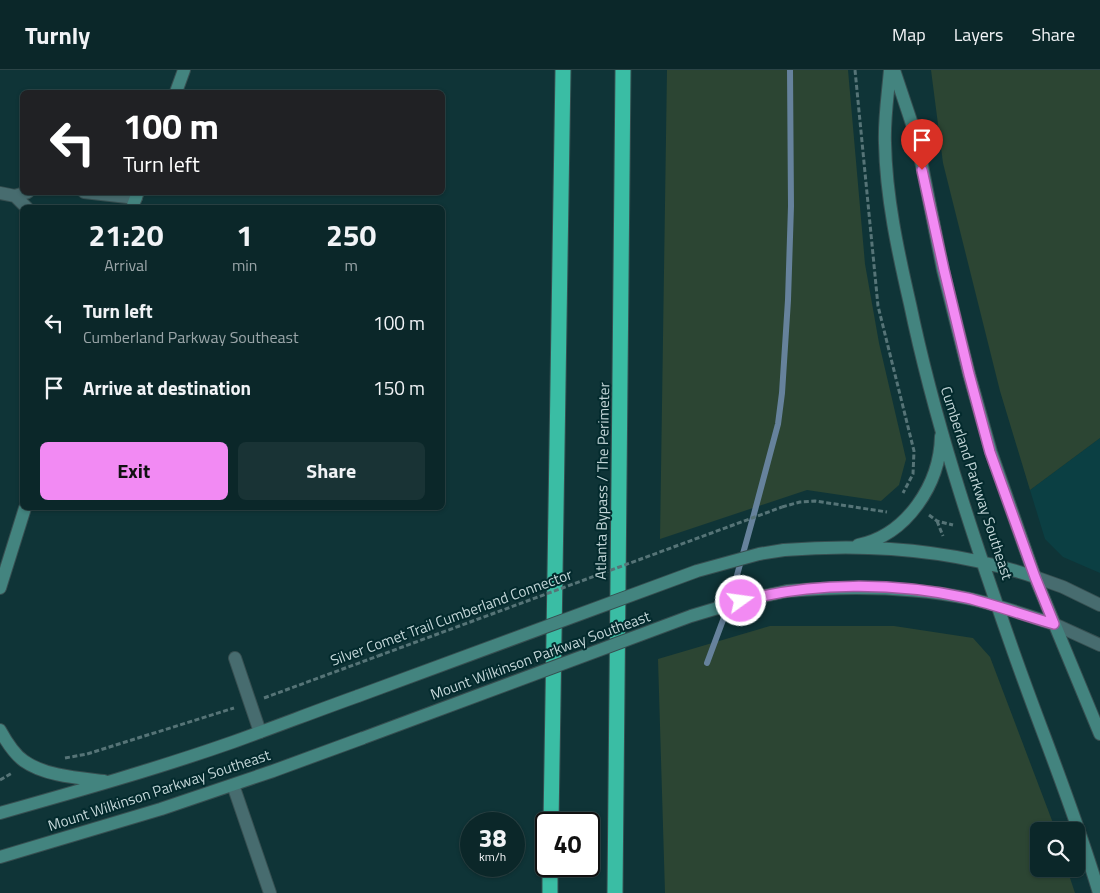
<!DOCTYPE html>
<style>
body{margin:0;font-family:"Titillium Web",sans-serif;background:#193335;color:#f1f3f6;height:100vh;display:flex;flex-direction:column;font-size:19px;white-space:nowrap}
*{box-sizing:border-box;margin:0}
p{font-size:16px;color:#9aa5a8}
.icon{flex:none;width:28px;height:28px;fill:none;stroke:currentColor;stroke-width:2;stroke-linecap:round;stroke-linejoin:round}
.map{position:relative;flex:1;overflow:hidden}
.side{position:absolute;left:20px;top:135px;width:425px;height:305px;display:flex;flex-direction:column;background:#0b2729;border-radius:8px;box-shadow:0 1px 4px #0004,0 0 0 1px #2b4446}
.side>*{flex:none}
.banner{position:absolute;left:20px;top:20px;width:425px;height:105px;border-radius:8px;box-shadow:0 1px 4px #0004,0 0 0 1px #2b4446;background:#202124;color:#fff;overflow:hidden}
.tools{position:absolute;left:1030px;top:752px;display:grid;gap:10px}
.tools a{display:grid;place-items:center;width:55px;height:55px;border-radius:8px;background:#0b2729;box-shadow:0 1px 4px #0004,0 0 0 1px #2b4446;font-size:25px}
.speed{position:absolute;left:460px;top:742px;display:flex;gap:10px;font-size:25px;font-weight:700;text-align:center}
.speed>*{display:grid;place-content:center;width:65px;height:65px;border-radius:50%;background:#0b2729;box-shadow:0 1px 4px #0004,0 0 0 1px #2b4446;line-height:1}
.speed small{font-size:12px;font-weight:400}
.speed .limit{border:2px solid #111;border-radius:8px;background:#fff;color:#111}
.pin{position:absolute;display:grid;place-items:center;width:42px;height:42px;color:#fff;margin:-51px -21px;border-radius:50% 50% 50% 0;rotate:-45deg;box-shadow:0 0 5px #0007}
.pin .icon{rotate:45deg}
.me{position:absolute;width:55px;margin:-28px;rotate:76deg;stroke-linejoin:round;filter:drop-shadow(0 0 4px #0008)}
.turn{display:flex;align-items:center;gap:18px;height:105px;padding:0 20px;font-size:22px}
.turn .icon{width:65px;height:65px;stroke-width:2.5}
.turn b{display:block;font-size:35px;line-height:42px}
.eta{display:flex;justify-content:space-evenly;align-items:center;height:85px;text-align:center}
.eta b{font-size:30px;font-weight:700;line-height:35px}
.action{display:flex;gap:10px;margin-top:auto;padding:10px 20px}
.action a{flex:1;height:58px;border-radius:8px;background:#f28af3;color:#111;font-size:20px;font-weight:700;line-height:58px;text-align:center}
.action a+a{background:#193335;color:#f1f3f6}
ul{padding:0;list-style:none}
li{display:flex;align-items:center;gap:15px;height:65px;padding:0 20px}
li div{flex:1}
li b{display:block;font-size:19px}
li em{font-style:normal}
header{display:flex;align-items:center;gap:30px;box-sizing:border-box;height:70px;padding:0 25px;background:#0b2729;border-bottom:1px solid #2b4446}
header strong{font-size:24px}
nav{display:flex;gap:28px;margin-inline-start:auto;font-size:18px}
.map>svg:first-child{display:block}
.built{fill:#0b3f43}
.green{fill:#2c4533}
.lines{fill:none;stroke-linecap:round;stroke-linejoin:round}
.stream{stroke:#66829c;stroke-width:6}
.lane-casing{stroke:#374f51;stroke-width:14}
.street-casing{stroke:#374f51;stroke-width:14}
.secondary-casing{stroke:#374f51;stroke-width:14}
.highway-casing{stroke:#374f51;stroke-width:17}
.path{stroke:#567477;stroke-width:3;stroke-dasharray:5 2.5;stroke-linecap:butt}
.lane{stroke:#476c6f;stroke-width:12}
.street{stroke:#476c6f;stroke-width:12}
.secondary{stroke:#43847f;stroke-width:12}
.highway{stroke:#3abda4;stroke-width:15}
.secondary-bridge-casing{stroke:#374f51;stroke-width:14;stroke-linecap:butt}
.path-bridge{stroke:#567477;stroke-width:3;stroke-dasharray:5 2.5;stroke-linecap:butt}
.secondary-bridge{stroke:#43847f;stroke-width:12}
.route-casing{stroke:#9d5a9e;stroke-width:12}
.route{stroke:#f28af3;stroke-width:9}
.labels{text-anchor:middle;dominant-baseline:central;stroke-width:4;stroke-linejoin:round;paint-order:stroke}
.street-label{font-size:15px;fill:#c3d6d8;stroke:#032a2d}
</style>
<header>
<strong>Turnly</strong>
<nav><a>Map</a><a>Layers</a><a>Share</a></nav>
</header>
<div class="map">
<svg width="1100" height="823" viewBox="0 0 1100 823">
<rect width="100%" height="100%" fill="#0f3437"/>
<!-- built -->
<path class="built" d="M 1100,368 L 1100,503 L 1063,487 L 1045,469 L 1030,420 Z"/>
<!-- green -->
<path class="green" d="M 667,0 L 848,0 L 865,194 L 879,273 L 906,389 L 899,415 L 881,431 L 807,420 L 660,469 Z
M 931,0 L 1100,0 L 1100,368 L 1030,420 L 1000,321 L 943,93 Z
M 770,556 L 894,556 L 973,568 L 990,587 L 1056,761 L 1039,761 L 1039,799 L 1067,799 L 1075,823 L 665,823 L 658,589 Z"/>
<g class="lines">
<!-- stream -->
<path class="stream" d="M 707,593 L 729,534 L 754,444 L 778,354 L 782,323 L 788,230 L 791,136 L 790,0"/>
<defs>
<path id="lane" d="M 235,588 L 260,662
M 233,715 L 270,823"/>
<path id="street" d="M 84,122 L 136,128
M 0,123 L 15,126 L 28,122
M 15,126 L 27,138
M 1035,507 L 1063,517 L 1100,535
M 1054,554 L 1100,575"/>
<path id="secondary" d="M 890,0 C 888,24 884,49 885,73 C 886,127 898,182 910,234 C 934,349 971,461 1010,572 C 1039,656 1074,738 1099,823
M 894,0 L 916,66 L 943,200 L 969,304 L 991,382 L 1035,507 L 1100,664
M 176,22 L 184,0
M 132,138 L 138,122
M 858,475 C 907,465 940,414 941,366
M 784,480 C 868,473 955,480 1035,507
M 0,518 L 25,438
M 787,521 C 847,516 907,516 966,528 C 996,534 1025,545 1054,554
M 0,660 C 6,671 14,684 24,691 C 45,706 79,708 104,711
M 0,743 C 78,721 156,699 233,672 C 275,657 316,641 358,626
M 0,787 L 161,739 L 273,701 L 363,668"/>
<path id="highway" d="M 551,754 L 563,0
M 550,823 L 550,796
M 615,823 L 623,0"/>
</defs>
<!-- lane casing -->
<use href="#lane" class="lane-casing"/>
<!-- street casing -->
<use href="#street" class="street-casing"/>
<!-- secondary casing -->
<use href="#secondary" class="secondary-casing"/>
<!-- highway casing -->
<use href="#highway" class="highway-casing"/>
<!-- path -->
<path class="path" d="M 855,0 L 878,236 L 914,381 L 913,404 L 903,423
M 782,437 L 800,432 L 815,431 L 887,442
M 929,445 L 937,451 L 953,455
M 937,451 L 943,466
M 264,628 L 378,586
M 65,688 L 87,684 L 234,638
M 0,710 L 12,703"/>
<!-- lane -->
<use href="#lane" class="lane"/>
<!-- street -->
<use href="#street" class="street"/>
<!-- secondary -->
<use href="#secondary" class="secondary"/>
<!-- highway -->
<use href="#highway" class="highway"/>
<defs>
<path id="secondary-bridge" d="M 358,626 L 697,501 L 759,484 L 784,480
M 363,668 L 691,546 L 741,531 L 787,521"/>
</defs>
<!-- secondary-bridge casing -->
<use href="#secondary-bridge" class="secondary-bridge-casing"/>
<!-- path-bridge -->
<path class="path-bridge" d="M 378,586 L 782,437"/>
<!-- secondary-bridge -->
<use href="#secondary-bridge" class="secondary-bridge"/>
</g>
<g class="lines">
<defs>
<path id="route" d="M 741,531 C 813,512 894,512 967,528 C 996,535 1025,546 1054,554 L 1035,507 L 990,382 L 969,304 L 944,200 L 922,100"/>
</defs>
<!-- route casing -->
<use href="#route" class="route-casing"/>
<!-- route -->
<use href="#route" class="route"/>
</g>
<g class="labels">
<!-- street labels -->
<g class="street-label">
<text transform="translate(602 411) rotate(-89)">Atlanta Bypass / The Perimeter</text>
<text transform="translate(977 413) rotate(72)">Cumberland Parkway Southeast</text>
<text transform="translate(451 547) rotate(-20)">Silver Comet Trail Cumberland Connector</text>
<text transform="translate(540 585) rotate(-20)">Mount Wilkinson Parkway Southeast</text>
<text transform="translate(159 720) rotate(-18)">Mount Wilkinson Parkway Southeast</text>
</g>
</g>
</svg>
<div class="tools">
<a><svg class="icon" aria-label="search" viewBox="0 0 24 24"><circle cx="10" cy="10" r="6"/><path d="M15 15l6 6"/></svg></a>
</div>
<div class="speed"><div>38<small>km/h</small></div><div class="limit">40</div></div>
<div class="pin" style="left:922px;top:100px;background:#d93025"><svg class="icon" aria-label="arrive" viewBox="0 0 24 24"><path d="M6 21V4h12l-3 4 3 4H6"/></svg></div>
<svg class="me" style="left:741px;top:531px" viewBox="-20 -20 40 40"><circle r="17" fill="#f28af3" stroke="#fff" stroke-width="3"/><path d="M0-11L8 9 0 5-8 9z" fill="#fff"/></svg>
<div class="banner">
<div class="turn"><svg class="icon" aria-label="left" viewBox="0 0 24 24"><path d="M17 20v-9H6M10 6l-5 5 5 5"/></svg><div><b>100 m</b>Turn left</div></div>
</div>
<section class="side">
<div class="eta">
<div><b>21:20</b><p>Arrival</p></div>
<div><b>1</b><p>min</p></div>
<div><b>250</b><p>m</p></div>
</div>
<ul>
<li><svg class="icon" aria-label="left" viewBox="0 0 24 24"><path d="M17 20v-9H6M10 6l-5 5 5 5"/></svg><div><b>Turn left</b><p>Cumberland Parkway Southeast</p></div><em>100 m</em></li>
<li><svg class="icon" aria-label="arrive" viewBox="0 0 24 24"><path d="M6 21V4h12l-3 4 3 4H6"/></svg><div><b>Arrive at destination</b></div><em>150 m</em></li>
</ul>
<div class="action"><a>Exit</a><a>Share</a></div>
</section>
</div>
